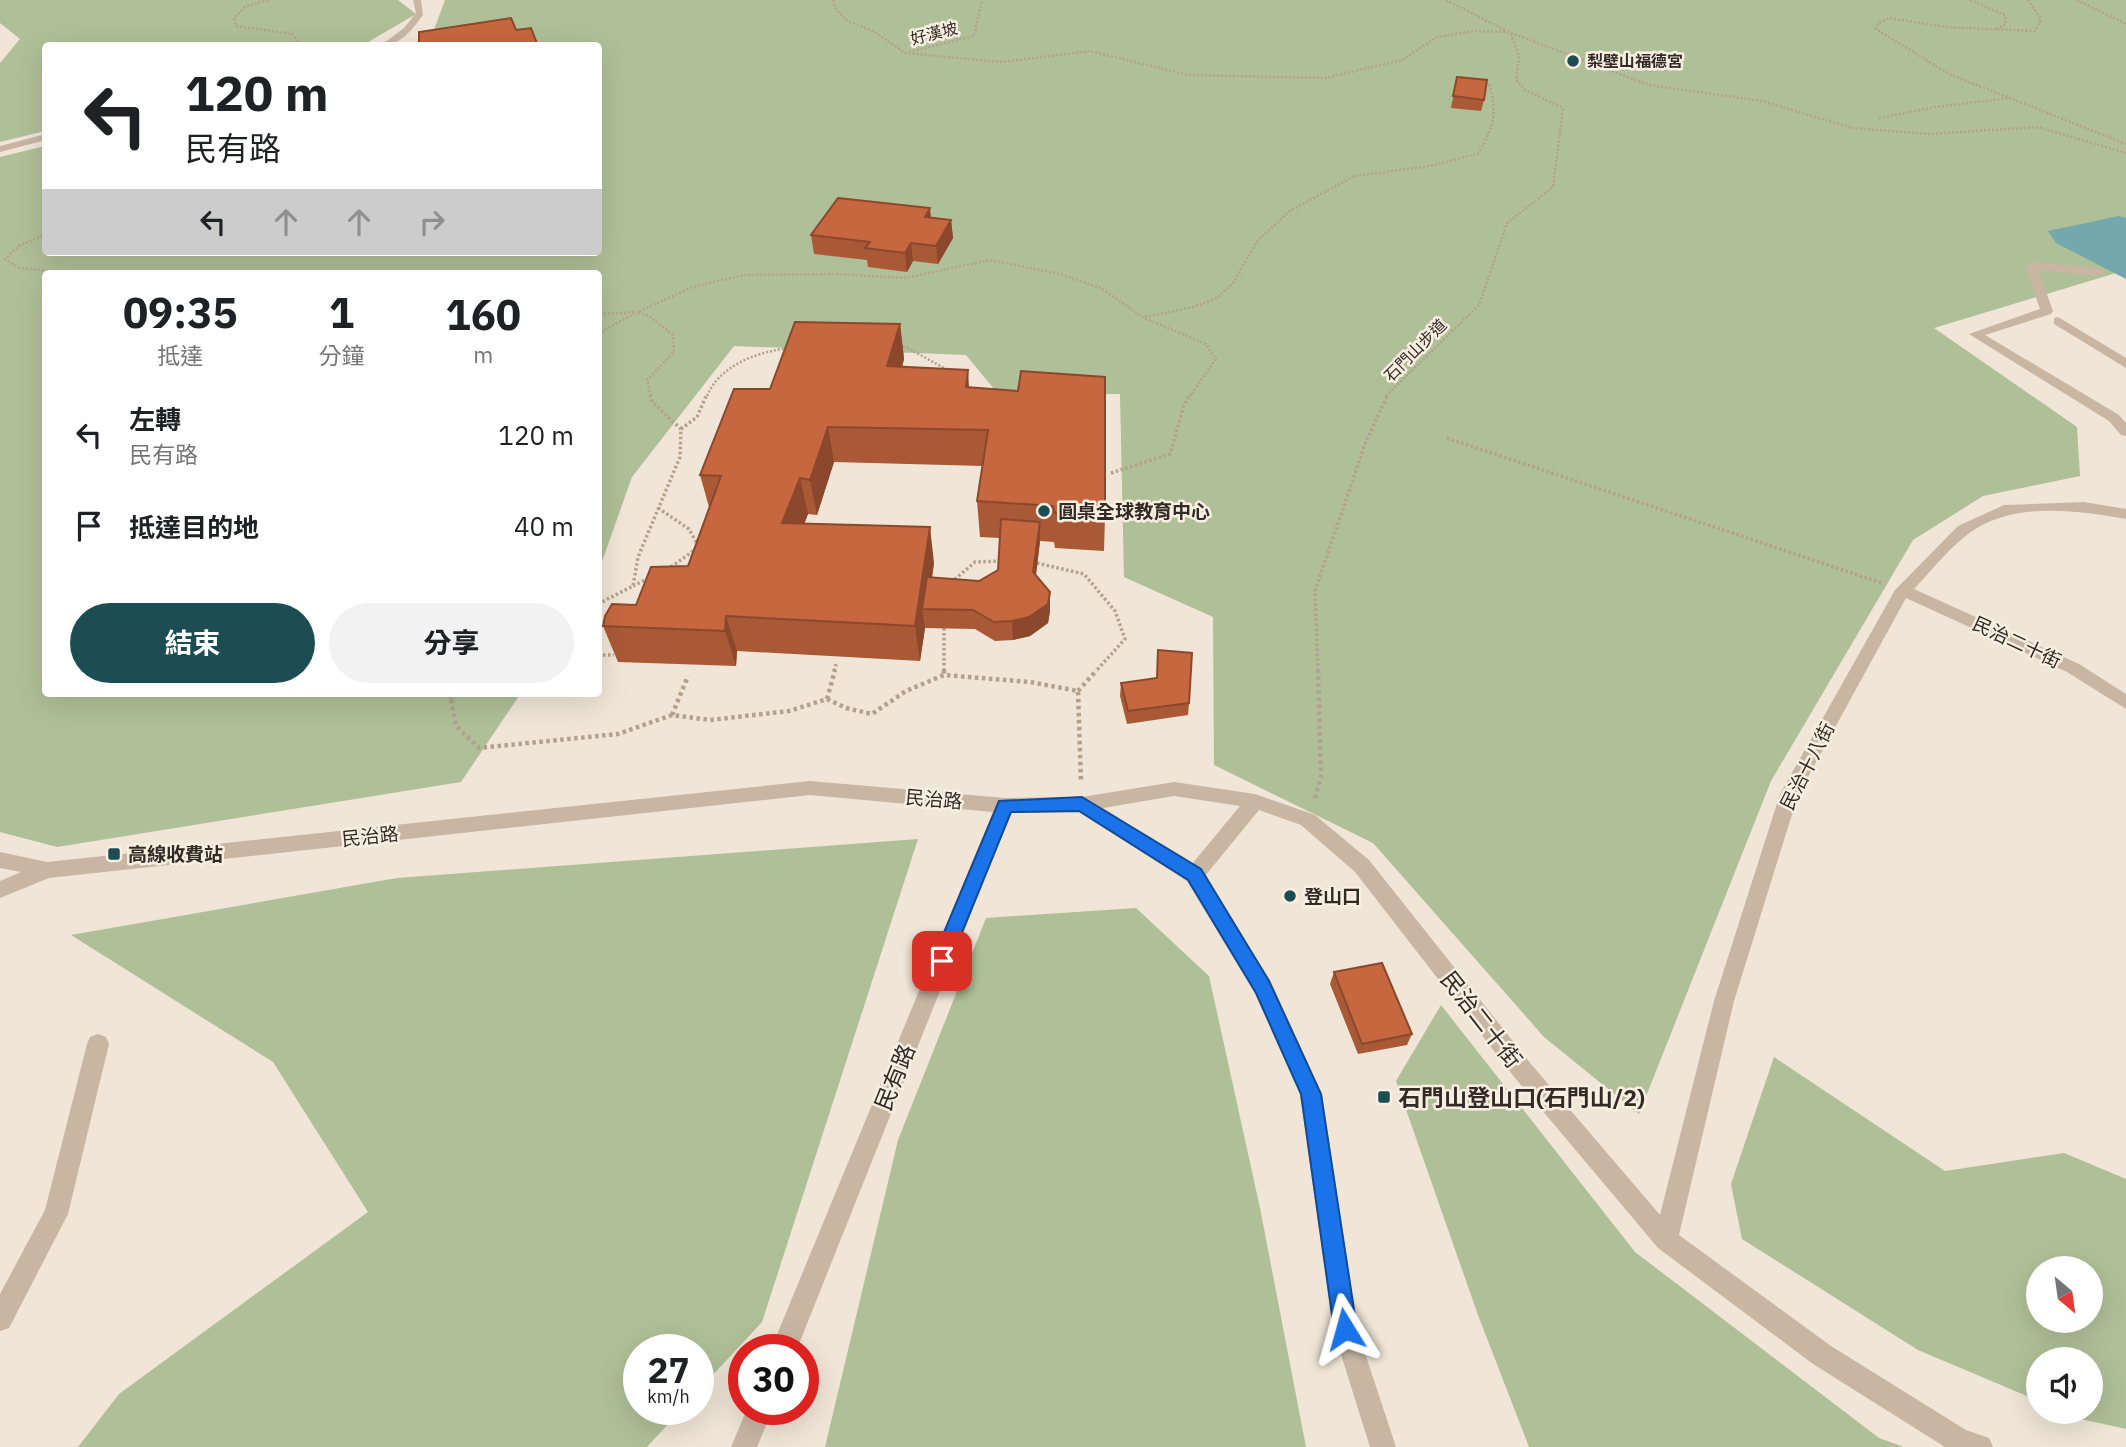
<!DOCTYPE html>
<html lang="zh-TW">
<meta charset="utf-8">
<style>
body{margin:0;font-family:"IBM Plex Sans","Noto Sans TC",sans-serif;background:#f2f2f2;color:#202124;height:100vh;display:flex;flex-direction:column;font-size:26px;white-space:nowrap}
*{box-sizing:border-box;margin:0}
p{font-size:23px;color:#757577}
.icon{flex:none;width:38px;height:38px;fill:none;stroke:currentColor;stroke-width:2;stroke-linecap:round;stroke-linejoin:round}
.map{position:relative;flex:1;overflow:hidden}
.details{position:absolute;left:42px;top:270px;width:560px;height:427px;display:flex;flex-direction:column;background:#fff;border-radius:7px;box-shadow:0 7px 28px #0002}
.details>*{flex:none}
.banner{position:absolute;left:42px;top:42px;width:560px;height:214px;border-radius:7px;box-shadow:0 7px 28px #0002;background:#fff;color:#202124;overflow:hidden}
.needle{width:46px;rotate:151deg}
.tools{position:absolute;left:2026px;top:1256px;display:grid;gap:14px}
.tools a{display:grid;place-items:center;width:77px;height:77px;border-radius:50%;background:#fff;box-shadow:0 7px 28px #0002;font-size:35px}
.speed{position:absolute;left:623px;top:1334px;display:flex;gap:14px;font-size:35px;font-weight:700;text-align:center}
.speed>*{display:grid;place-content:center;width:91px;height:91px;border-radius:50%;background:#fff;box-shadow:0 7px 28px #0002;line-height:1}
.speed small{font-size:18px;font-weight:400}
.speed .limit{border:10px solid #d22;background:#fff;color:#111}
.pin{position:absolute;display:grid;place-items:center;width:60px;height:60px;color:#fff;margin:-30px;border-radius:14px;box-shadow:0 4px 10px #0006}
.me{position:absolute;width:77px;margin:-38px;rotate:352deg;stroke-linejoin:round;filter:drop-shadow(0 0 5px #0008)}
.turn{display:flex;align-items:center;gap:24px;height:147px;padding:0 28px;font-size:32px}
.turn .icon{width:91px;height:91px;stroke-width:2.5}
.turn b{display:block;font-size:49px;line-height:60px}
.lanes{display:flex;align-items:center;height:66px;padding:0 28px;background:#0003;justify-content:center;gap:35px;direction:ltr}
.lanes .off{opacity:.35}
.eta{display:flex;justify-content:space-evenly;align-items:center;height:119px;text-align:center}
.eta b{font-size:42px;font-weight:700;line-height:49px}
.button{display:flex;gap:14px;margin-top:auto;padding:14px 28px}
.button a{flex:1;height:80px;border-radius:42px;background:#1b4d53;color:#fff;font-size:28px;font-weight:700;line-height:80px;text-align:center}
.button a+a{background:#f2f2f2;color:#202124}
ul{padding:0;list-style:none}
li{display:flex;align-items:center;gap:21px;height:91px;padding:0 28px}
li div{flex:1}
li b{display:block;font-size:26px}
li em{font-style:normal}
.map>svg:first-child{display:block}
.green{fill:#afbf97;fill-rule:evenodd}
.water{fill:#75a8ad}
.lines{fill:none;stroke-linecap:round;stroke-linejoin:round}
.path-far2{stroke:#b3a08d;stroke-width:2.5;stroke-dasharray:2 2;stroke-linecap:butt}
.path-far1{stroke:#b3a08d;stroke-width:3.5;stroke-dasharray:2.5 2.5;stroke-linecap:butt}
.path{stroke:#b3a08d;stroke-width:4.5;stroke-dasharray:3.5 3.5;stroke-linecap:butt}
.service{fill:#c8b6a3;fill-rule:evenodd}
.minor{fill:#c8b6a3;fill-rule:evenodd}
.wall{fill:#aa5936;fill-rule:evenodd}
.shaded-wall{fill:#8b482c}
.building{fill:#c6673f;stroke:#8b482c;stroke-width:2}
.route{fill:#1a73e8;stroke:#114b97;stroke-width:2}
.poi-dot{fill:#1b4d53;stroke:#f8efe2;stroke-width:2.5}
.labels{text-anchor:middle;dominant-baseline:central;stroke-width:5;stroke-linejoin:round;paint-order:stroke}
.far-street-label{font-size:16px;fill:#332a25;stroke:#f8efe2}
.far-poi-label{font-size:16px;font-weight:bold;fill:#332a25;stroke:#f8efe2;text-anchor:start}
.poi-label{font-size:19px;font-weight:bold;fill:#332a25;stroke:#f8efe2;text-anchor:start}
.street-label{font-size:19px;fill:#332a25;stroke:#f8efe2}
.near-street-label{font-size:23px;fill:#332a25;stroke:#f8efe2}
.near-poi-label{font-size:23px;font-weight:bold;fill:#332a25;stroke:#f8efe2;text-anchor:start}
</style>
<div class="map">
<svg width="2126" height="1447" viewBox="0 0 2126 1447">
<rect width="100%" height="100%" fill="#f0e5d6"/>
<!-- green -->
<path class="green" d="M 0,0 L 398,0 L 416,14 L 363,45 L 46,46 L 45,131 L 0,142 L 0,63 L 20,39 L 0,23 Z
M 445,0 L 2126,0 L 2126,270 L 1934,328 L 2077,427 L 2080,476 L 1983,496 L 1913,540 L 1771,781 L 1639,1114 L 1544,1037 L 1373,843 L 1214,765 L 1213,617 L 1124,577 L 1120,394 L 999,395 L 966,355 L 734,346 L 632,477 L 599,570 L 598,273 L 46,273 L 46,693 L 521,693 L 461,782 L 57,847 L 0,832 L 0,157 L 45,146 L 46,252 L 598,252 L 598,46 L 408,45 L 431,38 Z
M 918,839 L 762,1322 L 698,1391 L 698,1349 L 639,1349 L 639,1409 L 682,1409 L 647,1447 L 78,1447 L 119,1394 L 368,1212 L 273,1062 L 71,935 L 397,878 Z
M 1136,908 L 1209,976 L 1260,1208 L 1306,1447 L 825,1447 L 898,1140 L 986,918 Z
M 1441,1005 L 1635,1252 L 1879,1438 L 1904,1447 L 1529,1447 L 1478,1315 L 1396,1081 Z
M 1774,1057 L 1945,1171 L 2064,1153 L 2126,1179 L 2126,1429 L 2081,1419 L 2065,1412 L 2091,1412 L 2091,1360 L 2039,1360 L 2039,1401 L 1918,1350 L 1742,1239 L 1731,1184 ZM 2039,1269 L 2091,1269 L 2091,1321 L 2039,1321 Z"/>
<!-- water -->
<path class="water" d="M 2119,216 L 2126,218 L 2126,279 L 2056,243 L 2048,231 Z"/>
<g class="lines">
<!-- path-far2 -->
<path class="path-far2" d="M 268,0 L 245,7 L 234,18 L 236,26 L 292,34 L 299,42 L 288,46
M 833,0 L 836,9 L 846,20 L 875,32 L 905,53 L 1001,62 L 1090,51 L 1188,75 L 1325,78 L 1402,60 L 1437,37 L 1473,31 L 1509,32 L 1649,85 L 1762,101 L 1852,128 L 1929,134 L 2038,127 L 2126,153
M 1446,0 L 1505,30
M 1970,0 L 2005,15 L 2006,24 L 1996,29
M 2028,0 L 2041,19 L 2035,31 L 1945,27 L 1890,18 L 1878,23 L 1876,29 L 1949,74 L 2126,144
M 2077,0 L 2126,24
M 909,52 L 974,36 L 982,0
M 1879,118 L 1936,107 L 2009,98
M 46,234 L 19,246 L 5,259 L 19,268 L 76,273
M 489,273 L 514,273
M 598,309 L 603,314 L 635,312
M 1145,317 L 1193,307 L 1217,298 L 1233,283 L 1258,240 L 1290,211 L 1354,176 L 1430,166 L 1478,154 C 1493,129 1498,113 1489,84
M 598,339 L 604,330 L 638,312
M 899,347 L 906,347 L 953,373
M 651,396 L 647,380 L 674,352 L 673,335 L 649,316 L 638,312 L 692,287 L 744,275 L 836,274 L 905,278 L 990,260 L 1060,274 L 1101,288 L 1144,318 L 1206,344 L 1216,359 L 1190,396
M 707,396 C 720,365 757,352 789,348
M 1386,396 L 1479,305 L 1507,223 L 1553,187 L 1563,108 L 1525,90 L 1516,80 L 1519,56 L 1510,32"/>
<!-- path-far1 -->
<path class="path-far1" d="M 681,429 L 697,417 L 707,394
M 1447,438 L 1882,583
M 1111,473 L 1170,454 L 1184,405 L 1191,394
M 658,508 L 689,529 L 699,547 L 668,569
M 1032,562 L 1084,574 L 1115,611 L 1125,639 L 1096,671
M 954,584 L 954,580 L 975,562 L 1002,561
M 633,586 L 651,577
M 598,604 L 633,586 L 638,557 L 680,457 L 681,429 L 652,402 L 650,394
M 944,623 L 944,671
M 598,655 L 614,655
M 834,671 L 836,664
M 1318,671 L 1315,591 L 1365,444 L 1388,394"/>
<!-- path -->
<path class="path" d="M 944,670 L 944,675
M 1078,691 L 1097,670
M 450,693 L 456,726 L 479,748 L 618,734 L 672,715 L 710,720 L 789,711 L 827,699 L 846,708 L 872,714 L 906,691 L 944,675 L 1030,682 L 1078,691 L 1081,782
M 449,698 L 460,693
M 827,699 L 835,670
M 672,715 L 688,676
M 1315,798 L 1321,777 L 1318,670"/>
<!-- service -->
<path class="service" d="M 2031,262 L 2100,268 L 2106,272 L 2100,276 L 2038,270 L 2053,311 L 2051,314 L 1985,335 L 2119,415 L 2126,423 L 2126,436 L 2121,435 L 2109,421 L 1969,334 L 2040,309 L 2025,266 Z
M 2058,317 L 2126,358 L 2126,368 L 2054,324 L 2054,318 Z
M 98,1034 L 106,1037 L 109,1044 L 68,1214 L 9,1328 L 0,1331 L 0,1294 L 45,1210 L 87,1044 L 90,1037 Z"/>
<!-- minor -->
<path class="minor" d="M 413,0 L 421,0 L 423,15 C 412,30 400,46 380,46 L 404,28 L 416,13 Z
M 46,134 L 46,140 L 0,152 L 0,146 Z
M 2084,502 L 2126,509 L 2126,519 C 2075,510 2012,501 1968,534 C 1948,549 1931,571 1914,589 L 2079,664 L 2126,694 L 2126,709 L 2067,672 L 1906,598 L 1798,795 L 1734,1001 L 1679,1235 L 1831,1346 L 1966,1430 L 1989,1438 L 1993,1447 L 1945,1447 L 1813,1364 L 1658,1248 L 1515,1078 L 1355,872 L 1301,825 L 1259,810 L 1205,876 L 1270,980 L 1322,1094 L 1357,1329 L 1396,1447 L 1370,1447 L 1333,1329 L 1300,1094 L 1255,993 L 1187,881 L 1079,812 L 1011,813 L 797,1349 L 771,1349 L 993,812 L 810,795 L 49,878 L 0,898 L 0,881 L 21,872 L 0,868 L 0,852 L 47,862 L 810,781 L 1005,798 L 1082,797 L 1174,782 L 1255,794 L 1315,815 L 1369,860 L 1531,1064 L 1660,1215 L 1714,1001 L 1780,794 L 1895,590 L 1958,526 L 2004,505 ZM 1174,796 L 1240,806 L 1192,864 L 1103,808 Z
M 747,1409 L 773,1409 L 757,1447 L 731,1447 Z"/>
</g>
<!-- wall -->
<path class="wall" d="M 1457,77 L 1484,100 L 1481,111 L 1451,108 Z
M 931,217 L 951,220 L 953,238 L 938,264 L 913,261 L 907,272 L 868,267 L 867,260 L 814,254 L 811,235 Z
M 900,324 L 904,359 L 902,367 L 969,388 L 1105,515 L 1104,551 L 1055,548 L 1054,542 L 1040,541 L 1036,575 L 1050,611 L 1048,623 L 1030,636 L 1013,640 L 995,641 L 975,629 L 925,628 L 920,661 L 737,651 L 736,666 L 618,662 L 603,626 L 636,605 L 688,566 L 709,507 L 700,475 L 770,389 ZM 834,462 L 983,466 L 977,501 L 980,537 L 1000,538 L 998,570 L 979,581 L 932,578 L 934,563 L 804,524 L 808,514 L 817,515 Z
M 1121,683 L 1189,703 L 1188,715 L 1127,724 L 1120,696 Z
M 1334,972 L 1412,1034 L 1407,1045 L 1358,1054 L 1330,984 Z"/>
<!-- shaded-wall -->
<path class="shaded-wall" d="M 930,208 L 932,226 L 925,217 Z
M 951,220 L 953,238 L 938,264 L 936,246 Z
M 911,243 L 913,261 L 907,272 L 905,253 Z
M 900,324 L 904,359 L 892,402 L 887,366 Z
M 968,370 L 970,405 L 966,387 Z
M 828,427 L 834,462 L 817,515 L 810,480 Z
M 800,478 L 808,514 L 791,559 L 782,523 Z
M 1040,522 L 1040,541 L 1034,591 L 1033,572 Z
M 930,527 L 934,563 L 927,609 L 922,609 L 925,628 L 920,661 L 915,626 Z
M 1050,592 L 1050,611 L 1048,623 L 1030,636 L 1013,640 L 1012,621 Z
M 726,616 L 737,651 L 736,666 L 725,631 Z"/>
<!-- building -->
<path class="building" d="M 511,18 L 516,30 L 531,28 L 538,46 L 419,46 L 419,32 Z
M 1457,77 L 1487,80 L 1484,100 L 1453,96 Z
M 838,198 L 930,208 L 925,217 L 951,220 L 936,246 L 911,243 L 905,253 L 865,248 L 870,242 L 811,235 Z
M 795,322 L 900,324 L 887,366 L 968,370 L 966,387 L 1018,391 L 1021,371 L 1105,377 L 1105,515 L 1055,513 L 1053,506 L 977,501 L 988,430 L 828,427 L 810,480 L 800,478 L 782,523 L 930,527 L 915,626 L 726,616 L 725,631 L 603,626 L 605,616 L 612,604 L 636,605 L 651,567 L 688,566 L 721,476 L 700,475 L 734,389 L 770,389 Z
M 1001,519 L 1040,522 L 1033,572 L 1050,592 L 1048,604 L 1029,617 L 1012,621 L 994,622 L 973,610 L 922,609 L 927,577 L 979,581 L 998,570 Z
M 1158,650 L 1192,653 L 1189,703 L 1128,711 L 1121,683 L 1157,678 Z
M 1382,963 L 1412,1034 L 1362,1044 L 1334,972 Z"/>
<!-- route -->
<path class="route" d="M 1082,797 L 1201,869 L 1269,981 L 1321,1094 L 1357,1329 L 1353,1337 L 1345,1341 L 1337,1337 L 1334,1329 L 1301,1094 L 1256,993 L 1188,880 L 1079,811 L 1011,812 L 948,967 L 942,969 L 935,967 L 932,961 L 999,801 Z"/>
<!-- markers -->
<g class="poi-dot">
<circle cx="1573" cy="61" r="7"/>
<circle cx="1044" cy="511" r="7"/>
<rect x="107" y="847" width="14" height="14" rx="3.5"/>
<circle cx="1290" cy="896" r="7"/>
<rect x="1377" y="1090" width="14" height="14" rx="3.5"/>
</g>
<g class="labels">
<!-- far-street labels -->
<g class="far-street-label">
<text transform="translate(934 33) rotate(-14)">好漢坡</text>
<text transform="translate(1415 350) rotate(-45)">石門山步道</text>
</g>
<!-- far-poi labels -->
<g class="far-poi-label">
<text x="1587" y="61">梨壁山福德宮</text>
</g>
<!-- poi labels -->
<g class="poi-label">
<text x="1058" y="511">圓桌全球教育中心</text>
<text x="128" y="854">高線收費站</text>
<text x="1304" y="896">登山口</text>
</g>
<!-- street labels -->
<g class="street-label">
<text transform="translate(2017 642) rotate(25)">民治二十街</text>
<text transform="translate(1807 766) rotate(-63)">民治十八街</text>
<text transform="translate(934 799) rotate(5)">民治路</text>
<text transform="translate(370 836) rotate(-6)">民治路</text>
</g>
<!-- near-street labels -->
<g class="near-street-label">
<text transform="translate(1482 1019) rotate(52)">民治二十街</text>
<text transform="translate(894 1077) rotate(-68)">民有路</text>
</g>
<!-- near-poi labels -->
<g class="near-poi-label">
<text x="1398" y="1097">石門山登山口(石門山/2)</text>
</g>
</g>
</svg>
<div class="tools">
<a><svg class="needle" viewBox="-14 -14 28 28"><path d="M0-13l5 13h-10z" fill="#e53935"/><path d="M0 13l5-13h-10z" fill="#757577"/></svg></a>
<a><svg class="icon" aria-label="sound" viewBox="0 0 24 24"><path d="M4 9h4l5-4v14l-5-4H4zM17 9q2 3 0 6"/></svg></a>
</div>
<div class="speed"><div>27<small>km/h</small></div><div class="limit">30</div></div>
<div class="pin" style="left:942px;top:961px;background:#d93025"><svg class="icon" aria-label="arrive" viewBox="0 0 24 24"><path d="M6 21V4h12l-3 4 3 4H6"/></svg></div>
<svg class="me" style="left:1345px;top:1329px" viewBox="-20 -20 40 40"><path d="M0-17L14 15 0 8-14 15z" fill="#1a73e8" stroke="#fff" stroke-width="4"/></svg>
<div class="banner">
<div class="turn"><svg class="icon" aria-label="left" viewBox="0 0 24 24"><path d="M17 20v-9H6M10 6l-5 5 5 5"/></svg><div><b>120 m</b>民有路</div></div>
<div class="lanes"><svg class="icon" aria-label="left" viewBox="0 0 24 24"><path d="M17 20v-9H6M10 6l-5 5 5 5"/></svg><svg class="icon off" aria-label="ahead" viewBox="0 0 24 24"><path d="M12 20V5M6 11l6-6 6 6"/></svg><svg class="icon off" aria-label="ahead" viewBox="0 0 24 24"><path d="M12 20V5M6 11l6-6 6 6"/></svg><svg class="icon off" aria-label="right" viewBox="0 0 24 24"><path d="M7 20v-9h11M14 6l5 5-5 5"/></svg></div>
</div>
<section class="details">
<div class="eta">
<div><b>09:35</b><p>抵達</p></div>
<div><b>1</b><p>分鐘</p></div>
<div><b>160</b><p>m</p></div>
</div>
<ul>
<li><svg class="icon" aria-label="left" viewBox="0 0 24 24"><path d="M17 20v-9H6M10 6l-5 5 5 5"/></svg><div><b>左轉</b><p>民有路</p></div><em>120 m</em></li>
<li><svg class="icon" aria-label="arrive" viewBox="0 0 24 24"><path d="M6 21V4h12l-3 4 3 4H6"/></svg><div><b>抵達目的地</b></div><em>40 m</em></li>
</ul>
<div class="button"><a>結束</a><a>分享</a></div>
</section>
</div>
